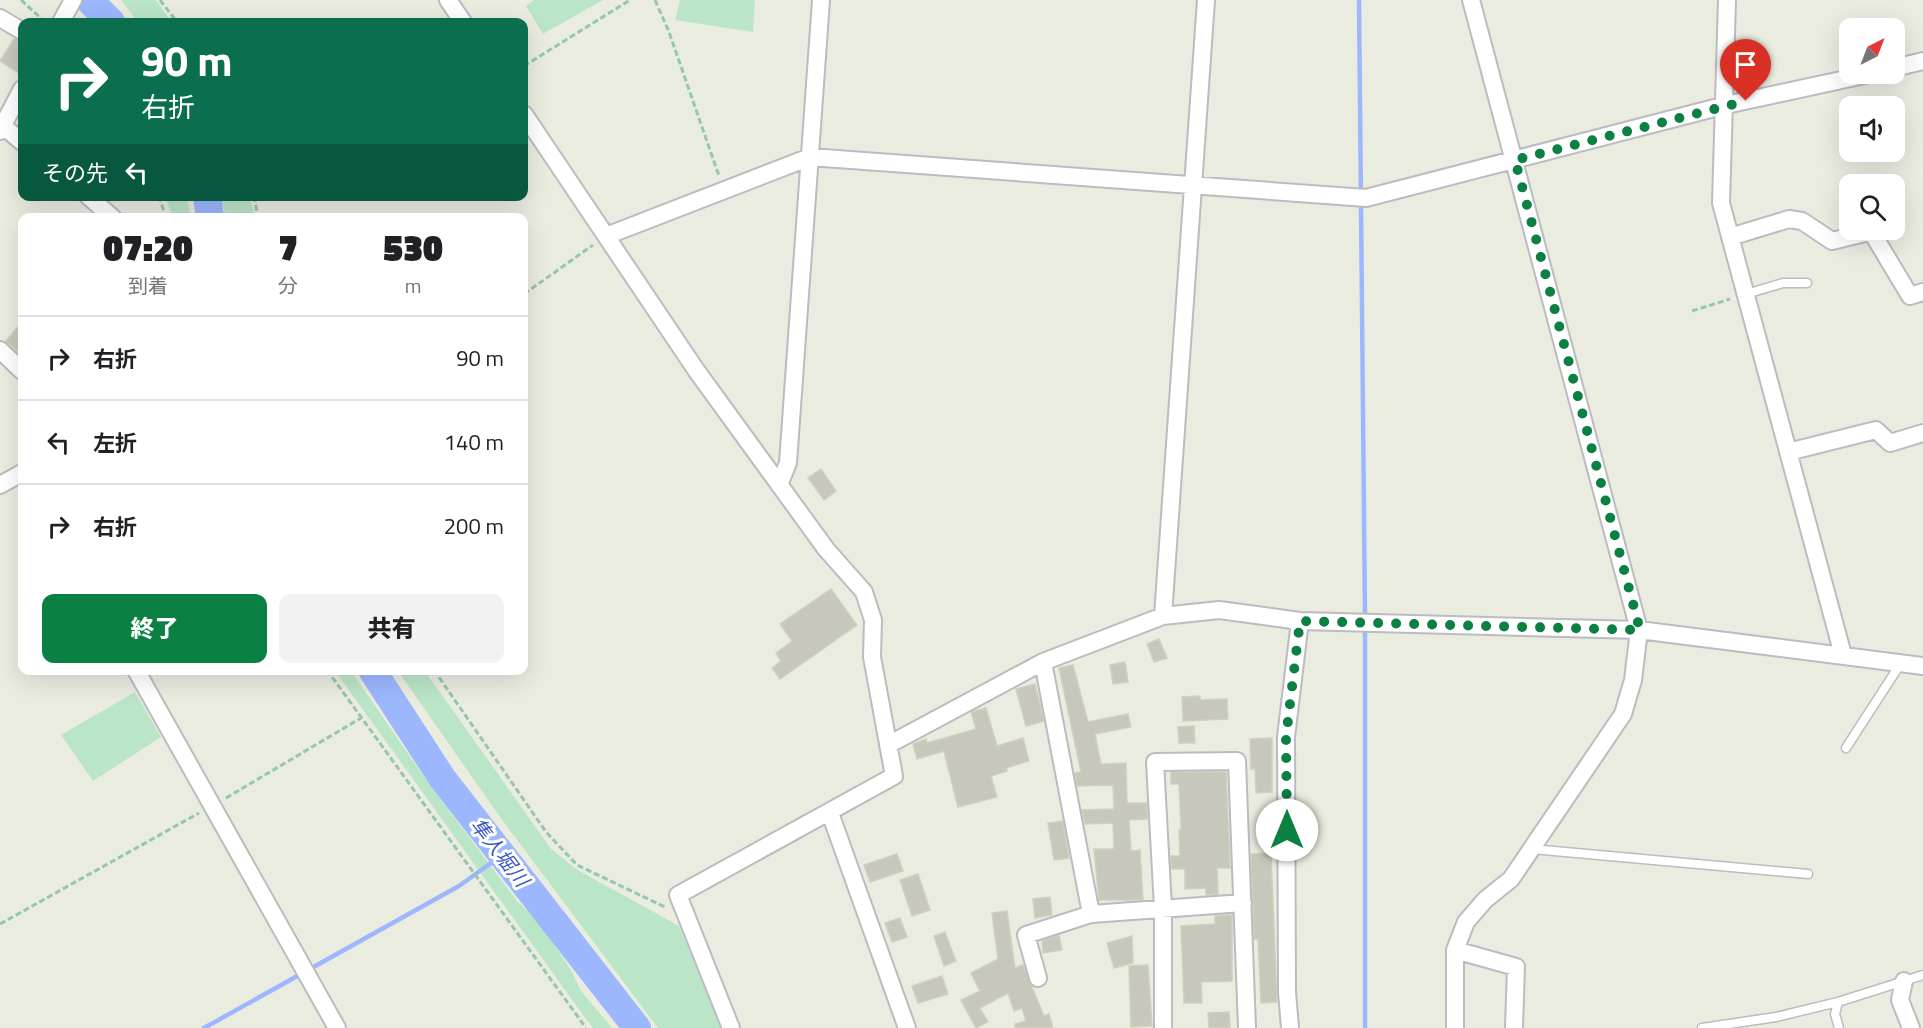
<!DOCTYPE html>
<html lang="ja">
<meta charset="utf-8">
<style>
body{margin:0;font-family:"Titillium Web","Noto Sans JP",sans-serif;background:#f2f2f2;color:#202124;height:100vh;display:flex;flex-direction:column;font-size:22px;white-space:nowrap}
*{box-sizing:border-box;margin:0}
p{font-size:20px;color:#757577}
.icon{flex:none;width:33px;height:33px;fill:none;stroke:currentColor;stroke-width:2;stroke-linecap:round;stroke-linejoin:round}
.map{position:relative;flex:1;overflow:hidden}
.sheet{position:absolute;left:18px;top:213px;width:510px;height:462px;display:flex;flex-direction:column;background:#fff;border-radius:12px;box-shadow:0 6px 24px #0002}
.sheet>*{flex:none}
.hud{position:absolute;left:18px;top:18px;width:510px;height:183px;border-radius:12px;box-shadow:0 6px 24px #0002;background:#0b6e4f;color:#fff;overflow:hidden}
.needle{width:39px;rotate:42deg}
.buttons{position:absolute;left:1839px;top:18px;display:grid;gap:12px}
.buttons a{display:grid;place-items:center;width:66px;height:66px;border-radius:12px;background:#fff;box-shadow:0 6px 24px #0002;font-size:30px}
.pin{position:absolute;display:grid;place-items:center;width:51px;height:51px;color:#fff;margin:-62px -26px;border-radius:50% 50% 50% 0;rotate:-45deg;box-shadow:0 0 6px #0007}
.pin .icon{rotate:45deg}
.me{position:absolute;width:66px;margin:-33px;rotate:0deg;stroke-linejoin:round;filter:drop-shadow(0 0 4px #0008)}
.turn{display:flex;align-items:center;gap:21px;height:126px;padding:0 24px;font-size:27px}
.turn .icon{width:78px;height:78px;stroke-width:2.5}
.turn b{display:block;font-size:42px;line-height:51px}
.then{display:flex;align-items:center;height:57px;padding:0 24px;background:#0003;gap:12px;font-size:22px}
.eta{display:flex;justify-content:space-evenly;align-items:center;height:102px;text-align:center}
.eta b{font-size:36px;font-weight:800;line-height:42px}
.button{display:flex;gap:12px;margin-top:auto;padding:12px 24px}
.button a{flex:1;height:69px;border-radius:12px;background:#0b8043;color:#fff;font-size:24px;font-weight:800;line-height:69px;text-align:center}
.button a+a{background:#f2f2f2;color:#202124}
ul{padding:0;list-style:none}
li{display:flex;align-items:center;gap:18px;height:84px;padding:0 24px;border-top:2px solid #e0e0e0}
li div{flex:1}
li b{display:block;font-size:22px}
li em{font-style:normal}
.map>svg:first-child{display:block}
.green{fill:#bbe5c7}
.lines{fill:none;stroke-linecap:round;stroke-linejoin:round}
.stream{stroke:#9db7ff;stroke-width:4.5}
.river{stroke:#9db7ff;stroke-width:28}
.building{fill:#c7c7bc;stroke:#d1d0be;stroke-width:1.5}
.service-casing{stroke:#bbbbc2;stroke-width:11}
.minor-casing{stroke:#bbbbc2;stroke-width:20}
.path{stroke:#94c6b1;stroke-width:3;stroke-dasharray:6 3;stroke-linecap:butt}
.service{stroke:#fff;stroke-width:8}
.minor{stroke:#fff;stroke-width:16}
.route{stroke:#0b8043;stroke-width:10;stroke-dasharray:0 18}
.labels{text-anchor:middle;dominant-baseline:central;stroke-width:6;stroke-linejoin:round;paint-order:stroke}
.water-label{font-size:20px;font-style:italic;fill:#3e58c4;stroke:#fff}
</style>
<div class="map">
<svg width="1923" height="1028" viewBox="0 0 1923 1028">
<rect width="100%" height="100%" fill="#ebece0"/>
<!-- green -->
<path class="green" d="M 121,0 L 156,0 L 172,22 L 138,22 Z
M 534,0 L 603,0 L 543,34 L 526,6 Z
M 680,0 L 755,0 L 753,32 L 675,20 Z
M 165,197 L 187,197 L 191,217 L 173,217 Z
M 220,197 L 250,197 L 255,217 L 226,217 Z
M 335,671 L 351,671 L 429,784 L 518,902 L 539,922 L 571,970 L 581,991 L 612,1028 L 593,1028 L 586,1019 Z
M 398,671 L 425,671 L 551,849 L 576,869 L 679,926 L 722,1028 L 658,1028 L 500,817 Z
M 135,692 L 161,737 L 93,781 L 61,735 Z"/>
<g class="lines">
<!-- stream -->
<path class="stream" d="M 1359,0 L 1365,618
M 204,1028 L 459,886 L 502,855
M 1365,1028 L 1365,627"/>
<!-- river -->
<path class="river" d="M 89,0 L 111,22
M 207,196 L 210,218
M 372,670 L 442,778 L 637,1028"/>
</g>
<!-- building -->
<path class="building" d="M 14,39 L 22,41 L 22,75 L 0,61 Z
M 22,322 L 22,355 L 6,341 Z
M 821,469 L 836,491 L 824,500 L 808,478 Z
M 831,589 L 857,625 L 780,679 L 772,668 L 781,661 L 776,653 L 792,641 L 780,624 Z
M 1159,639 L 1167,658 L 1154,662 L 1147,644 Z
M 1125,662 L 1128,682 L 1113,684 L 1110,665 Z
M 1073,665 L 1088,722 L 1128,714 L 1131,727 L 1095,734 L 1101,764 L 1126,763 L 1127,803 L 1147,803 L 1147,819 L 1129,820 L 1131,851 L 1140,850 L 1143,900 L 1099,900 L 1094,849 L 1114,849 L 1113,823 L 1085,824 L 1082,810 L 1114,809 L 1113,785 L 1077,786 L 1075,773 L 1081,772 L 1059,668 Z
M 1035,684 L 1044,721 L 1026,726 L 1016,689 Z
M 1200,696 L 1200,700 L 1227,699 L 1228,719 L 1183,721 L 1182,697 Z
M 986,708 L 997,746 L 1023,738 L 1029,761 L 1006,768 L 1007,771 L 991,776 L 997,797 L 958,807 L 944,751 L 917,759 L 913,744 L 926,739 L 927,743 L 976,729 L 971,712 Z
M 1194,726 L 1195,743 L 1179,743 L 1178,727 Z
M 1272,738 L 1272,792 L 1256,793 L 1255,769 L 1251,769 L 1250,739 Z
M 1171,772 L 1226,772 L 1230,868 L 1217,868 L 1218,894 L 1206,895 L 1206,888 L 1185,889 L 1185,869 L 1171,869 L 1171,856 L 1180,856 L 1179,830 L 1181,830 L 1179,784 L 1171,784 Z
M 1063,821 L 1069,858 L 1054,860 L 1048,823 Z
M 1271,853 L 1277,1002 L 1261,1003 L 1258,939 L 1254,939 L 1251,854 Z
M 897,854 L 903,871 L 870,882 L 864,865 Z
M 918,874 L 930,910 L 912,916 L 900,880 Z
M 1050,897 L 1052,915 L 1035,918 L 1033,899 Z
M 1007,911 L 1015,968 L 1023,965 L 1044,1016 L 1049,1014 L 1053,1028 L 1015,1028 L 1015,1024 L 1026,1021 L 1022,1008 L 1014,1011 L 1008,993 L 980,1008 L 988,1022 L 976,1028 L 961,1000 L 980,991 L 971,973 L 998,959 L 992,913 Z
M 1232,915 L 1232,981 L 1201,982 L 1202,1003 L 1184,1003 L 1181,926 L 1215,924 L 1215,916 Z
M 900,918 L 907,937 L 892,942 L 885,923 Z
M 945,932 L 956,961 L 944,966 L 934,936 Z
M 1059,935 L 1062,950 L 1043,953 L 1042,941 Z
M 1132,936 L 1133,963 L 1114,968 L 1107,943 Z
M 1148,965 L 1152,1026 L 1131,1027 L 1129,966 Z
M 942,976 L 948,994 L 918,1003 L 912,986 Z
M 1229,1012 L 1230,1028 L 1209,1028 L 1208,1013 Z"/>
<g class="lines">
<defs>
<path id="service" d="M 1746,294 L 1783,283 L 1807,283
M 1846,748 L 1901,663
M 1532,849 L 1808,874
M 1838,1002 L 1835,1014 L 1839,1028
M 1702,1028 L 1776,1017 L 1838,1002 L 1923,975"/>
<path id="minor" d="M 448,0 L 463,22
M 1727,0 L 1721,203 L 1843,655
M 0,18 L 22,31
M 61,22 L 73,0
M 1894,68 L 1923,61
M 524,114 L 696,370 L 826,549 L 864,592 L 873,620 L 872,657 L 894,776 L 678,895 L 731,1028
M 3,126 L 22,142
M 0,131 L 22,89
M 88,196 L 113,218
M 606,236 L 810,157 L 1366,198 L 1726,105 L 1869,74
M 1730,237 L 1789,219 L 1802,221 L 1832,241 L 1869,232 L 1874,236 L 1910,296 L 1923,292
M 0,350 L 22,371
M 1788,452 L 1876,430 L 1890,443 L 1923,433
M 0,485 L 22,473
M 779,485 L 788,463 L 821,0
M 1163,616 L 1206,0
M 1043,662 L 1091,914 L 1243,903
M 136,670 L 337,1028
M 888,745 L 1043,662 L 1163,616 L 1219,610 L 1300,621 L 1639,630 L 1923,666
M 830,813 L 907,1028
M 1455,950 L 1516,967 L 1514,1028
M 1038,978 L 1026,935 L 1091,914
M 1904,981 L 1900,1000 L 1911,1028
M 1163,1028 L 1163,908 L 1155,762 L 1237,761 L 1247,1028
M 1290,1028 L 1287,992 L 1286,737 L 1300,621
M 1455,1028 L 1455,950 L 1466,922 L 1485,900 L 1511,879 L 1623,714 L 1633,680 L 1639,630 L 1471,0"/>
</defs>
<!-- service casing -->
<use href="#service" class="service-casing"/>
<!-- minor casing -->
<use href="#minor" class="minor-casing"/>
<!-- path -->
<path class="path" d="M 21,0 L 44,21
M 160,0 L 177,22
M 655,0 L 669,32 L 719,176
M 524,66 L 630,0
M 159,196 L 166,218
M 254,196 L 258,218
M 524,294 L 593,245
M 1692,311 L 1730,299
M 327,670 L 586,1028
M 434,670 L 546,832 L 577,865 L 667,908
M 226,798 L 361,718
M 0,924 L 199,813"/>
<!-- service -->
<use href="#service" class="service"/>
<!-- minor -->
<use href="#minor" class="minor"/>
</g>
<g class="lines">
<!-- route -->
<path class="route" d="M 1287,830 L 1286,737 L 1300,621 L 1640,630 L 1515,160 L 1746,101"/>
</g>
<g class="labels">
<!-- water labels -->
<g class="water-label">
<text transform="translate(500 852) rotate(52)">隼人堀川</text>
</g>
</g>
</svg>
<div class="buttons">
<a><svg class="needle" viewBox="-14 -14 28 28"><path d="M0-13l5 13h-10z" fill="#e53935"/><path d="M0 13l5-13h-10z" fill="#757577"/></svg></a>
<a><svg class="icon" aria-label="sound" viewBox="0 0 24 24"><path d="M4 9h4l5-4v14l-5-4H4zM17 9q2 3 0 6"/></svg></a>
<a><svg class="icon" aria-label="search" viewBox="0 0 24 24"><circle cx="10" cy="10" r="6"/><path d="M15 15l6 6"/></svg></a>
</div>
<div class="pin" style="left:1746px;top:101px;background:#d93025"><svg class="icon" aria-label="arrive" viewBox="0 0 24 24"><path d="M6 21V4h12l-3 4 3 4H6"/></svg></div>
<svg class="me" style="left:1287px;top:830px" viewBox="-20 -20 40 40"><circle r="19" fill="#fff"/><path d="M0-13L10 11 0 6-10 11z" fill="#0b8043"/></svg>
<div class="hud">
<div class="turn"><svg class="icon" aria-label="right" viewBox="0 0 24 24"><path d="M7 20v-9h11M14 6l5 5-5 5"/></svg><div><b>90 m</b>右折</div></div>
<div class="then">その先<svg class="icon" aria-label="left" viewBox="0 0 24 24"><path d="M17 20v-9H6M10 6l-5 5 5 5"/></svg></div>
</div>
<section class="sheet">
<div class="eta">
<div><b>07:20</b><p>到着</p></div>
<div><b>7</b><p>分</p></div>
<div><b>530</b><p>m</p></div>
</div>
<ul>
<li><svg class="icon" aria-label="right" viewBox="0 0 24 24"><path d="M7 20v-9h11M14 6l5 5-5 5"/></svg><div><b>右折</b></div><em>90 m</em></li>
<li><svg class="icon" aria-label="left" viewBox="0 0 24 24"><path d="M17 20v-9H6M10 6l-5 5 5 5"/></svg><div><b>左折</b></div><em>140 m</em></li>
<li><svg class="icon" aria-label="right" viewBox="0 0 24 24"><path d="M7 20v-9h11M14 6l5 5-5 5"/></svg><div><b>右折</b></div><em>200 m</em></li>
</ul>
<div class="button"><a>終了</a><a>共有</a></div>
</section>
</div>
